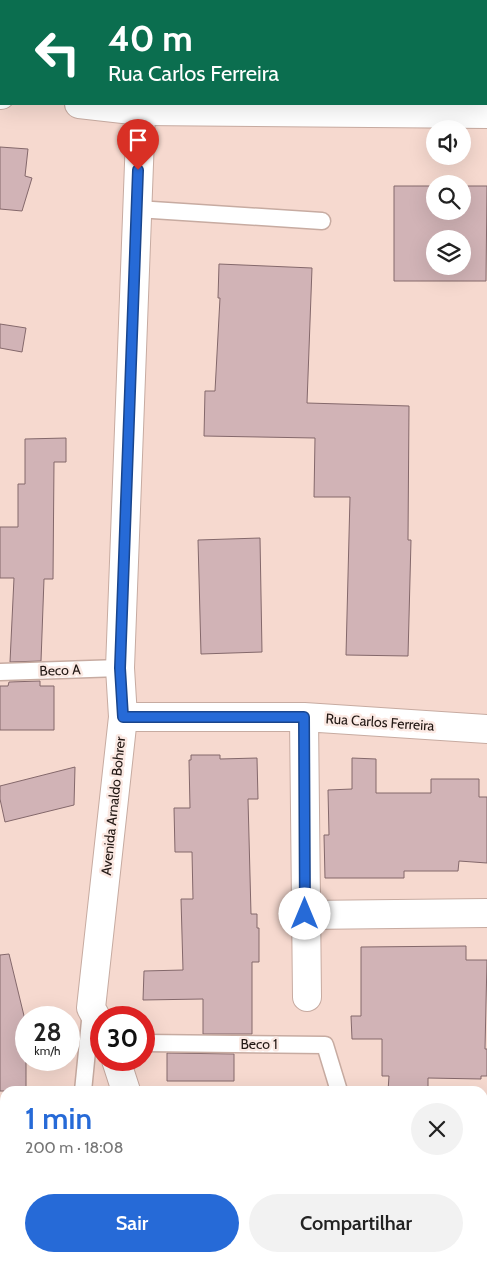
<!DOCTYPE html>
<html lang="pt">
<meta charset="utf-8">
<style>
body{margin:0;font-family:Cabin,sans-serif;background:#f2f2f2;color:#222;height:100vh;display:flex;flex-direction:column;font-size:19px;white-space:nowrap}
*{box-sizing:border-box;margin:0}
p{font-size:16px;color:#767676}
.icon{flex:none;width:28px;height:28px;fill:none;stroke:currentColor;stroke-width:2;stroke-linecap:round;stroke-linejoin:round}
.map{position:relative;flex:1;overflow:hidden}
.panel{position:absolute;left:0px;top:1086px;width:488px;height:176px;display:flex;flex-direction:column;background:#fff;border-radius:15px 15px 0 0;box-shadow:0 5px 20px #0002}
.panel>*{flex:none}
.top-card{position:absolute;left:0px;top:0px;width:488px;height:105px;box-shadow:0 5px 20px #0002;background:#0b6e4f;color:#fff;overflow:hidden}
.tools{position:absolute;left:426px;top:120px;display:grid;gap:10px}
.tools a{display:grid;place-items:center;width:45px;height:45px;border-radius:50%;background:#fff;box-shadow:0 5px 20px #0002;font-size:25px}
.speed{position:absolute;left:15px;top:1006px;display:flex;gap:10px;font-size:25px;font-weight:700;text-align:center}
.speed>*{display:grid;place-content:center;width:65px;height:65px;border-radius:50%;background:#fff;box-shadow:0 5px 20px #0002;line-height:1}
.speed small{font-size:12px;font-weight:400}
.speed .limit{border:8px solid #d22;background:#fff;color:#111}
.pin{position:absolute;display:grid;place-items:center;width:42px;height:42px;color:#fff;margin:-51px -21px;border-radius:50% 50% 50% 0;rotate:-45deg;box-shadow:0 0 5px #0007}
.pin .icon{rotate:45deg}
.me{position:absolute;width:55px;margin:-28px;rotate:0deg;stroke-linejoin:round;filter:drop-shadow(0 0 4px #0008)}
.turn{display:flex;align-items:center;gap:18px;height:105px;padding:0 25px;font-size:22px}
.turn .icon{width:65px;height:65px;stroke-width:2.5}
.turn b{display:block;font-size:35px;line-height:42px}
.round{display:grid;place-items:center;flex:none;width:52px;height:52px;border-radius:26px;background:#f2f2f2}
.overview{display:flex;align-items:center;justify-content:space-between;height:85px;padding:0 25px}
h1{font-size:30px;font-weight:600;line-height:38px;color:#266ad7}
.action{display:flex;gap:10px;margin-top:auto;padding:10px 25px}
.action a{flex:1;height:58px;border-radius:30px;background:#266ad7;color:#fff;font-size:20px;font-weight:600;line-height:58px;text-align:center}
.action a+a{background:#f2f2f2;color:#222}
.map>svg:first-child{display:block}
.building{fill:#d1b3b6;stroke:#84686b;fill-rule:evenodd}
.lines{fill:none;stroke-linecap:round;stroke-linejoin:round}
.lane-casing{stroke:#c7aba1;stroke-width:19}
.street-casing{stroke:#c7aba1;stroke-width:30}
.secondary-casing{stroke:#c7aba1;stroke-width:30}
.lane{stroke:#fff;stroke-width:16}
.street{stroke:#fff;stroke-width:28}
.secondary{stroke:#fff;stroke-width:28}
.route-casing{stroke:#19458c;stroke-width:12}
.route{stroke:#266ad7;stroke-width:9}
.labels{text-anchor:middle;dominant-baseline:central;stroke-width:5;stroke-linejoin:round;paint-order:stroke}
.street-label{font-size:14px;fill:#211713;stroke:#fbe9e3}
</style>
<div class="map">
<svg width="487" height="1262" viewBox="0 0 487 1262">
<rect width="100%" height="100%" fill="#f6d9cf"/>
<!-- building -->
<path class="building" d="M 0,147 L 28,149 L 25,176 L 32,178 L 22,211 L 0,209 Z
M 394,186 L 435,186 L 435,211 L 462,211 L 462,186 L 487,186 L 486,281 L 394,281 ZM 435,239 L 462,239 L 462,266 L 435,266 Z
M 219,264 L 312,268 L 307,403 L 409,406 L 408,540 L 411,540 L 408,656 L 346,655 L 350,497 L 314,497 L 315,438 L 204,436 L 205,391 L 215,391 L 220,298 L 218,298 Z
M 0,324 L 26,328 L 22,352 L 0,348 Z
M 66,438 L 66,462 L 54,462 L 53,579 L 44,579 L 41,661 L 10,662 L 14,578 L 0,578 L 0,527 L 18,527 L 18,484 L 25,484 L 25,439 Z
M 260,538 L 262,652 L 201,654 L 198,540 Z
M 40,681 L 40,686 L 54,686 L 54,730 L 0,730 L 0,686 L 8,686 L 9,682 Z
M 191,755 L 220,755 L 220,759 L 257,758 L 258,799 L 248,799 L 251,914 L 257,914 L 257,928 L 259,928 L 259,962 L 252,962 L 252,1034 L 203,1034 L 203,999 L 143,1000 L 144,971 L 183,970 L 181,899 L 193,899 L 192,852 L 175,852 L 174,808 L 190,808 L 189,760 L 191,760 Z
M 352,758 L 376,759 L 376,793 L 431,793 L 431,779 L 479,779 L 479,797 L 487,797 L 487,863 L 459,861 L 458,871 L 404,871 L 404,878 L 325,878 L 324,835 L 329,835 L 328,790 L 352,789 Z
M 75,767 L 74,805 L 5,822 L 0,799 L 0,786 Z
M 466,946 L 466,960 L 487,960 L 485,1049 L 487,1049 L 487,1076 L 481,1076 L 481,1079 L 428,1078 L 428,1091 L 388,1091 L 389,1076 L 382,1076 L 382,1039 L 352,1039 L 351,1016 L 361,1016 L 361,947 Z
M 9,954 L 26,1024 L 26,1091 L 0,1091 L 0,955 Z
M 167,1053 L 234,1054 L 234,1081 L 167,1081 Z"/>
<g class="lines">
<defs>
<path id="lane" d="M 137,209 L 322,221
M 0,672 L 120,668
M 144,1043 L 325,1045 L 339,1091
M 83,1091 L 91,1011
M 0,1233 L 5,1231"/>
<path id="street" d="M 123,717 L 304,717 L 487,729
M 304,717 L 307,997
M 305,915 L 487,913
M 101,1026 L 91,1008 L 123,717 L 120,668 L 141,111
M 116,1060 L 126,1091
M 199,1258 L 201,1262"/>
<path id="secondary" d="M 145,1 L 145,0
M 0,95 L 1,95
M 79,104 L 141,111 L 487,114"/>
</defs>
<!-- lane casing -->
<use href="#lane" class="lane-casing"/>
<!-- street casing -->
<use href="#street" class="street-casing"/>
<!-- secondary casing -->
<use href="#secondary" class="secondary-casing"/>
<!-- lane -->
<use href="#lane" class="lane"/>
<!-- street -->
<use href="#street" class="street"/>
<!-- secondary -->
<use href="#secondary" class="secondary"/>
</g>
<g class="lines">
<defs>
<path id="route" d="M 138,170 L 120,668 L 123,717 L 304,717 L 305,914"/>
</defs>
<!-- route casing -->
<use href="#route" class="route-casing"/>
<!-- route -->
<use href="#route" class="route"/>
</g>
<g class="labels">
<!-- street labels -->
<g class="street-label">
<text transform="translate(60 670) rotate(-2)">Beco A</text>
<text transform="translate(380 722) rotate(4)">Rua Carlos Ferreira</text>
<text transform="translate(113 806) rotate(-84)">Avenida Arnaldo Bohrer</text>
<text x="259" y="1044">Beco 1</text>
</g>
</g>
</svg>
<div class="tools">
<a><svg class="icon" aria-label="sound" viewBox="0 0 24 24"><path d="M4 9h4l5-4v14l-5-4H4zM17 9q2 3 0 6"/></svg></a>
<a><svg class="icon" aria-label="search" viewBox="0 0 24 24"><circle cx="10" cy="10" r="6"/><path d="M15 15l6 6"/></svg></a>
<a><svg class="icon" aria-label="layers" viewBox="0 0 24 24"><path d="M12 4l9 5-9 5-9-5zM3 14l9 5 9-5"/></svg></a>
</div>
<div class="speed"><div>28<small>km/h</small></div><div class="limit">30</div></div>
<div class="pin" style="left:138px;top:170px;background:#d93025"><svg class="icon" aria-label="arrive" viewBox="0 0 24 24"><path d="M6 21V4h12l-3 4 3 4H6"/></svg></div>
<svg class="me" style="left:305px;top:914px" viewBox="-20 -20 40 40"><circle r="19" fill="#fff"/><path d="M0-13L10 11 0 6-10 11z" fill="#266ad7"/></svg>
<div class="top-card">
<div class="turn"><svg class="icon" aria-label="left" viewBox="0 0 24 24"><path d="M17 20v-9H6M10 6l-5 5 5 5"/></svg><div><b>40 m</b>Rua Carlos Ferreira</div></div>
</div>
<section class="panel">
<div class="overview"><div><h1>1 min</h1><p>200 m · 18:08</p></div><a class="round"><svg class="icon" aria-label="close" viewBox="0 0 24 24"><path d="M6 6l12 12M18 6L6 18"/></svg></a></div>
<div class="action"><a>Sair</a><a>Compartilhar</a></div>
</section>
</div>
